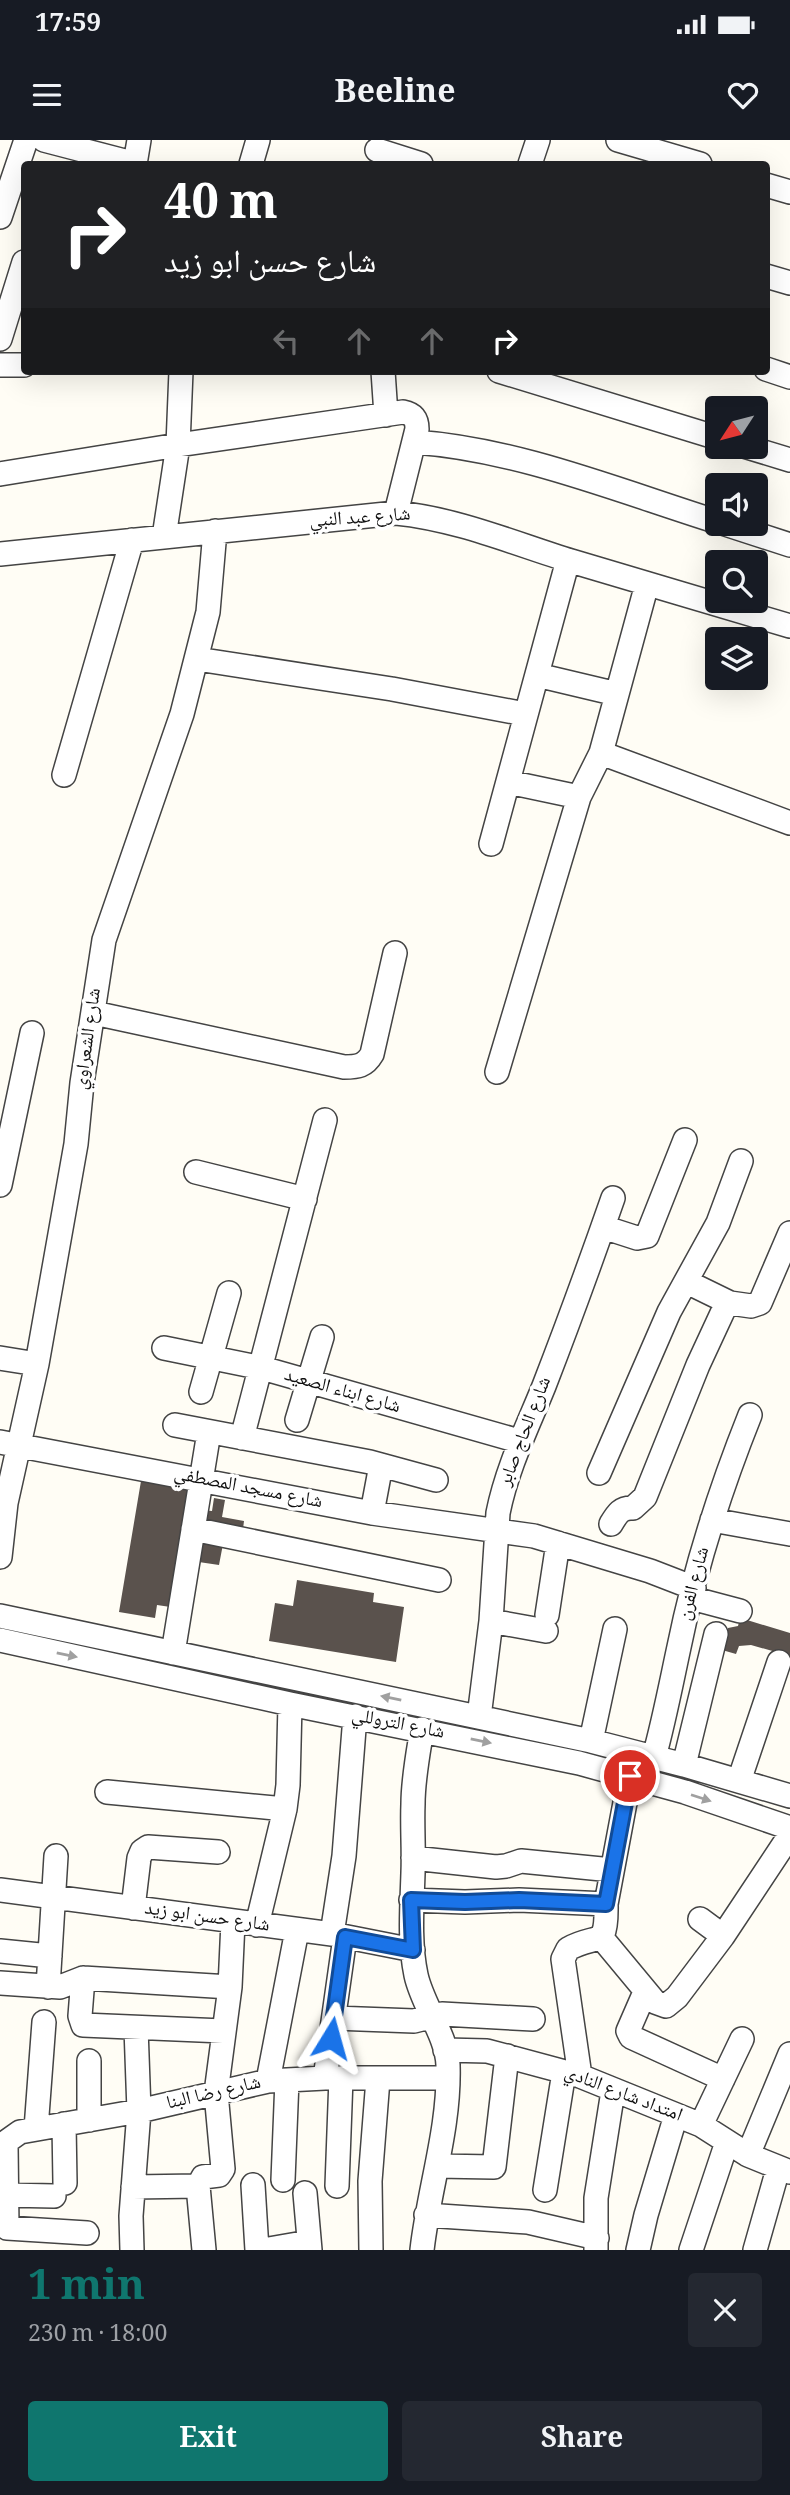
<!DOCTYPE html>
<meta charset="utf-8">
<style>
body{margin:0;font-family:Georgia,"Noto Naskh Arabic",serif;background:#242831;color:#f1f3f6;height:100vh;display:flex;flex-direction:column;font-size:26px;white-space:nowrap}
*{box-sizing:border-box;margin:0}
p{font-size:23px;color:#9ea1a6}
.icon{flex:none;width:38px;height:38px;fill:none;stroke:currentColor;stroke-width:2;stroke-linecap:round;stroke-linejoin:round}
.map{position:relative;height:2110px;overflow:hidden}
.details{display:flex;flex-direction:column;background:#171b24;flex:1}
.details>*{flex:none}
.hud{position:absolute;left:21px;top:21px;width:749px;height:214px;border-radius:7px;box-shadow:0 7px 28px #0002;background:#202124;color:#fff;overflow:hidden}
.needle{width:46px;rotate:234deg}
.fabs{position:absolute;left:705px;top:256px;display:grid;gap:14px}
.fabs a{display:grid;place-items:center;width:63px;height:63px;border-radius:7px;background:#171b24;box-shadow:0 7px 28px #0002;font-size:35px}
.pin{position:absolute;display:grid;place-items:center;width:60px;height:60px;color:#fff;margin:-30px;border:4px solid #fff;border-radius:50%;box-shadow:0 2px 7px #0007}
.me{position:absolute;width:77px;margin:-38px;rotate:8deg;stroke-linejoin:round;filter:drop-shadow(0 0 5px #0008)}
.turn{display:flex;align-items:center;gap:24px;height:147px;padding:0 28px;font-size:32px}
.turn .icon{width:91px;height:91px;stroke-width:2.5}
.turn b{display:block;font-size:49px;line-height:60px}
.lanes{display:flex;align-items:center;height:66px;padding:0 28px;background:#0003;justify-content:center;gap:35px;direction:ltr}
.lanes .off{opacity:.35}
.round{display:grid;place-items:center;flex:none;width:74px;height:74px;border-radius:7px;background:#242831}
.overview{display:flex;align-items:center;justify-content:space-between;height:119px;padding:0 28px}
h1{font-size:42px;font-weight:700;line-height:52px;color:#0f766e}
.action{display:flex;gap:14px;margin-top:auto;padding:14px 28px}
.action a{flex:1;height:80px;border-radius:7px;background:#0f766e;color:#fff;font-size:28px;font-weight:700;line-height:80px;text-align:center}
.action a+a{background:#242831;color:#f1f3f6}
.status{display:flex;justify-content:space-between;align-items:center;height:49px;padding:0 35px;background:#171b24;direction:ltr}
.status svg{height:19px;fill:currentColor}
header{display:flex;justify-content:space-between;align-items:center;height:91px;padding:0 28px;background:#171b24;font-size:32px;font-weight:700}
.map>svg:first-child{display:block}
.building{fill:#5a524d}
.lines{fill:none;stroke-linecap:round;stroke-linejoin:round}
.minor-casing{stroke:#444;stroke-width:26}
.minor{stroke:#fff;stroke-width:23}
.oneway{fill:#a0a0a0}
.route-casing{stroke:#114b97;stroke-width:18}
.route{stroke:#1a73e8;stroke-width:12}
.labels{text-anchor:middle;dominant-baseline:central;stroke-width:7;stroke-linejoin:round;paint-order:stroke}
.street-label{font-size:19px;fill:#111;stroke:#fff}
</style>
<div class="status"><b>17:59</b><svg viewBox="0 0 49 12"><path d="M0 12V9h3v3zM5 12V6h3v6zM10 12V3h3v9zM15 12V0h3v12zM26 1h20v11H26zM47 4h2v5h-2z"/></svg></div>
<header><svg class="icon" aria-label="menu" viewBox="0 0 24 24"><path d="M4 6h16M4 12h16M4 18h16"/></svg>Beeline<svg class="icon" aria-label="heart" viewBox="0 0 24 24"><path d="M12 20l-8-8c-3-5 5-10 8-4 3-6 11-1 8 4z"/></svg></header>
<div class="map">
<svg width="790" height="2110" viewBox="0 0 790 2110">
<rect width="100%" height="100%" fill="#fffdf5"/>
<!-- building -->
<path class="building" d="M 141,1341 L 204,1351 L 201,1370 L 212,1371 L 214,1358 L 225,1360 L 222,1377 L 244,1381 L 243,1389 L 223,1404 L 219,1425 L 192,1421 L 184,1469 L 157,1465 L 155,1478 L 119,1472 Z
M 297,1440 L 374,1453 L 373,1462 L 404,1467 L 396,1522 L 269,1501 L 275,1463 L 293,1466 Z
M 747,1480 L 790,1493 L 790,1516 L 751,1505 L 739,1506 L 736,1514 L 722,1510 L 728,1488 L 738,1486 L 739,1482 Z"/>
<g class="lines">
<defs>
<path id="minor" d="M 44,0 L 136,24
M 618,0 L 700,24
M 377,10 L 421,24
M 135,24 L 139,0
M 251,24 L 258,0
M 530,24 L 538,0
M 766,45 L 790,52
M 0,77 L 26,0
M 766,136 L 790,143
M 0,199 L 24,122
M 0,225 L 24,225
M 766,229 L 790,237
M 383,231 L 386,275
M 499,231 L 718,298
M 414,302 C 517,309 619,351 718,382
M 744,306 L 790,320
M 0,334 L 178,305 L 403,272 C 413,274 417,278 417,289 L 396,373
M 722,383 L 790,405
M 164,397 L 178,305 L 181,231
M 0,414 L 396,373 C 457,379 513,403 571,421 C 644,443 717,464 790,486
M 197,519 L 392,549 L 525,574
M 537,535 L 617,554
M 601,613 L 790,683
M 64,635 L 132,400
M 508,642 L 579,657
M 491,704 L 568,420
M 94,873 L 344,927 C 358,927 365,926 372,914 L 395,813
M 497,932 L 579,657 L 601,613 L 647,444
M 196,1032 L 305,1059
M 0,1045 L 32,893
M 603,1087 L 637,1098 L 647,1096 L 685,1000
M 687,1142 L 730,1163
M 164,1208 L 262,1228 L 519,1301
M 0,1218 L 37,1224
M 201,1252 L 229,1153
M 297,1280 L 322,1197
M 175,1285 L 370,1322 L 436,1340
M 242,1298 L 325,980
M 0,1302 L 372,1373 L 534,1396 L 650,1431 L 694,1448
M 599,1333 L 669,1172 L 718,1083 L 741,1021
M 372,1373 L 381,1325
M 712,1380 L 790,1394
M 611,1384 C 617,1374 621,1367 633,1368 L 645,1357 L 698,1225 L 724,1169 L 730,1163 L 751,1166 L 760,1163 L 790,1093
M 193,1389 L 439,1440
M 0,1417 L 6,1363 L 37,1224 L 76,1004 L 82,943 L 104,800 L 182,574 L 208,472 L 215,391
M 691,1458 L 740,1471
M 547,1475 L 558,1403
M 0,1476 L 591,1601 L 684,1625 L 790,1656
M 491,1481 L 546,1491
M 0,1500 L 290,1564 L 579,1623 L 685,1652 L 790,1688
M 173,1513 L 209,1292
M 479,1577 L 491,1481 L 498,1373 C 507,1328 527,1288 544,1246 C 568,1184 591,1121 613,1058
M 422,1589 C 418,1614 413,1639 413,1664 C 412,1687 414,1710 413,1733 C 412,1766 409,1802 416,1835 C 422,1864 447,1896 448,1925 C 450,1988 429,2048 422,2110
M 591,1601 L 615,1489
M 654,1617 C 664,1581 671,1544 679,1507 C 695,1428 720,1350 750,1275
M 684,1625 L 716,1494
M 739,1641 L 779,1522
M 107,1652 L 285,1669
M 413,1718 L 496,1727 L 506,1726 L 521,1721 L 612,1730
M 0,1750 L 332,1794 L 413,1810
M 411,1760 L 465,1762 L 519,1760 L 606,1764
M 133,1768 L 139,1718 L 142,1711 L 148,1707 L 218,1712
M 700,1779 L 723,1796
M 257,1785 L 285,1669 L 288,1645 L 290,1564
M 332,1794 L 344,1716 L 355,1576
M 601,1797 L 655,1862 L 666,1866 L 677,1857 L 723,1796 L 790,1695
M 0,1811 L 50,1816
M 83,1838 L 80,1876 L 83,1885 L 223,1891
M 0,1843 L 60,1847 L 83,1838 L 230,1847
M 48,1847 L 56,1716
M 645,1852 L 628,1891 L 631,1897 L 723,1939
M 334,1878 L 414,1881 L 442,1874 L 533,1879
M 445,1910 L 487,1911 L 580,1936 L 701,1985 L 748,2015 L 790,2032
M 580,1936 L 563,1819 L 568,1809 C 598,1792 607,1811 606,1764 L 630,1636
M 325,1938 L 345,1797
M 268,1941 L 297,1790
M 89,1980 L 89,1921
M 64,1984 L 65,2043
M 701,1985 L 742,1899
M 36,1989 L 44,1882
M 6,2005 L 7,2088 L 87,2093
M 748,2015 L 790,1914
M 0,2020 L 6,2002 L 20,1992 L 139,1971 L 268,1941 L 325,1938 L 448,1938
M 437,2026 L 494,2027 L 507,1916
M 283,2040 L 287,1940
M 253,2045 L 257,2110
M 337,2046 L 341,1938
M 133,2047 L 198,2046
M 545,2050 L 564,1932
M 305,2053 L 310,2110
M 6,2055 L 54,2056
M 426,2075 L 528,2082 L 597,2098
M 132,2110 L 131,2076 L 139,1971 L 136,1888
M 204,2110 L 198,2046 L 203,2037 L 219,2035 L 223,2029 L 216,1953 L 230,1847 L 233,1782
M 263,2110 L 309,2102
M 371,2110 L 370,2041 L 378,1939
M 596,2110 L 596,2058 L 613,1951
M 638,2110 L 646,2075 L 676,1975
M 691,2110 L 727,2002
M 755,2110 L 778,2029"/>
</defs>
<!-- minor casing -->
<use href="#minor" class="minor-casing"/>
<!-- minor -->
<use href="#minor" class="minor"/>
</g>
<!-- one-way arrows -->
<defs><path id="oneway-solid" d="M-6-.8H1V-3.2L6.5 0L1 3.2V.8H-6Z" transform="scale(1.75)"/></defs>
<g class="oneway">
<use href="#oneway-solid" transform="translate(67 1515) rotate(12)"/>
<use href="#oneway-solid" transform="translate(391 1558) rotate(-168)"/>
<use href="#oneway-solid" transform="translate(481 1601) rotate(11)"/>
<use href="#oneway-solid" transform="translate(701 1658) rotate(18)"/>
</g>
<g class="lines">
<defs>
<path id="route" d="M 331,1898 L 345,1797 L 413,1810 L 411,1760 L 465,1762 L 519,1760 L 606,1764 L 630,1636"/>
</defs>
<!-- route casing -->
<use href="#route" class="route-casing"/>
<!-- route -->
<use href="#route" class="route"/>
</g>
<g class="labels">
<!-- street labels -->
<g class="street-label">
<text transform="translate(360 379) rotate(-4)">شارع عبد النبي</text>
<text transform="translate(89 899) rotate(-82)">شارع الشعراوي</text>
<text transform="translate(342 1252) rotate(16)">شارع ابناء الصعيد</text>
<text transform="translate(526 1292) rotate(-69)">شارع الحاج صابر</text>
<text transform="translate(248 1349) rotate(11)">شارع مسجد المصطفي</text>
<text transform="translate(695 1444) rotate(-75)">شارع الفرن</text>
<text transform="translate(398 1585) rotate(11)">شارع التروللي</text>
<text transform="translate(207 1778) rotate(8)">شارع حسن ابو زيد</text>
<text transform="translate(214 1954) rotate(-13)">شارع رضا البنا</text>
<text transform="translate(623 1955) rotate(21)">امتداد شارع النادي</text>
</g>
</g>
</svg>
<div class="fabs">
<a><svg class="needle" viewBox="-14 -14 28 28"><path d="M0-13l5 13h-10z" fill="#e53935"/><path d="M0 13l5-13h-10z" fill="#9ea1a6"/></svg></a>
<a><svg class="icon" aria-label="sound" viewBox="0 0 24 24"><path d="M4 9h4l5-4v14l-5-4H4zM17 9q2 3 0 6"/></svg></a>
<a><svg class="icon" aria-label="search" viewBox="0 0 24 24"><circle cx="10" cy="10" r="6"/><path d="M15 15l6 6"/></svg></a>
<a><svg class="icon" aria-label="layers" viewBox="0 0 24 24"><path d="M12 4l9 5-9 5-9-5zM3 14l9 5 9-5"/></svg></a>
</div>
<div class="pin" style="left:630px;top:1636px;background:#d93025"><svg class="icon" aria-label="arrive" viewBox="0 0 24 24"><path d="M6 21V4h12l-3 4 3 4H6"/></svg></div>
<svg class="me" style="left:331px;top:1898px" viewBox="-20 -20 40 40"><path d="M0-17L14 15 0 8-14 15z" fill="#1a73e8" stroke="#fff" stroke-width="4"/></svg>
<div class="hud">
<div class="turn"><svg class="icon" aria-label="right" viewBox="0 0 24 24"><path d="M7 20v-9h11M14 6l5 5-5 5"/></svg><div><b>40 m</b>شارع حسن ابو زيد</div></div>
<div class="lanes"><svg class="icon off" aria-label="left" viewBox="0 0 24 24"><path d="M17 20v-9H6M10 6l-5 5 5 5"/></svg><svg class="icon off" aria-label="ahead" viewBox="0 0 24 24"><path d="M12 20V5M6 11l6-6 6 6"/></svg><svg class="icon off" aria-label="ahead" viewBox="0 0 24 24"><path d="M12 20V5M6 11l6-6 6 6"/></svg><svg class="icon" aria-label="right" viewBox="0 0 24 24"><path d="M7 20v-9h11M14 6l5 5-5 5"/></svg></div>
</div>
</div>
<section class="details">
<div class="overview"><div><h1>1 min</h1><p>230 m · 18:00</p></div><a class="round"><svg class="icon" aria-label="close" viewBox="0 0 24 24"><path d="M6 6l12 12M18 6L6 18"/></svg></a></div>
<div class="action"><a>Exit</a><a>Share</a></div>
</section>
